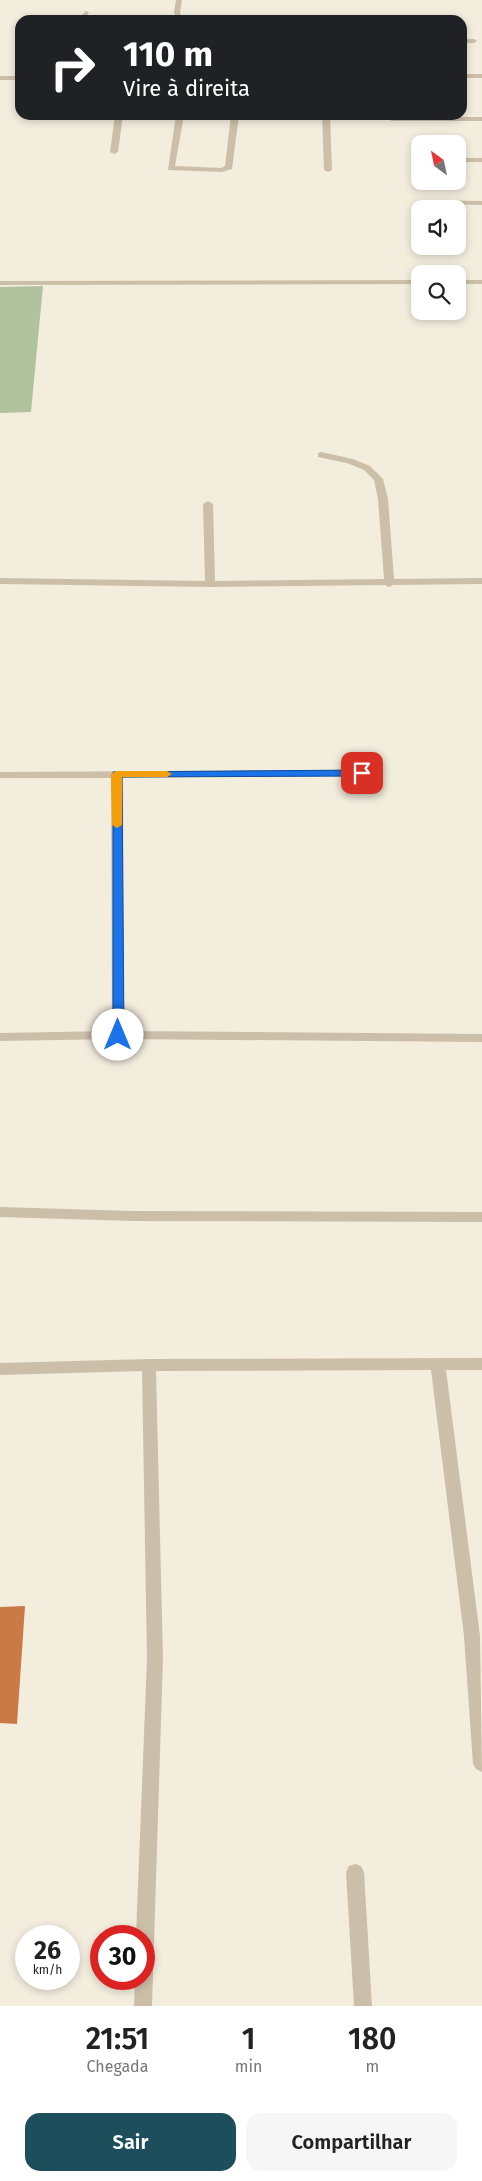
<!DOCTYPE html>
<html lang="pt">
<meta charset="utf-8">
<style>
body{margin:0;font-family:"Fira Sans",sans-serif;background:#f6f6f6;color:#222;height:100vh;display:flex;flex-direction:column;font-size:19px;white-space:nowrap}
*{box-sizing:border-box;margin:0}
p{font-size:16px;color:#767676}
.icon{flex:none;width:28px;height:28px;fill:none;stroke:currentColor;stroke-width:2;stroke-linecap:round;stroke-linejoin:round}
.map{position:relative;height:2006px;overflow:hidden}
.drawer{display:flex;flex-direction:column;background:#fff;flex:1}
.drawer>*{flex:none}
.guide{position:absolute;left:15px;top:15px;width:452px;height:105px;border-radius:15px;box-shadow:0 2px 8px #0003;background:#202124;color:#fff;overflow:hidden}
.needle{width:32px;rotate:327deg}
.controls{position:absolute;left:411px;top:135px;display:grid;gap:10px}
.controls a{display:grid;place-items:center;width:55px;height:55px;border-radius:10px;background:#fff;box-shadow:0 2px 8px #0003;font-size:25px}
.speed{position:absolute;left:15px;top:1925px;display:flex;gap:10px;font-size:25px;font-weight:700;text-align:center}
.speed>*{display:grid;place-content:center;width:65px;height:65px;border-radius:50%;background:#fff;box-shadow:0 2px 8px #0003;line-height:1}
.speed small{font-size:12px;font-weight:400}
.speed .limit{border:8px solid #d22;background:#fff;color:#111}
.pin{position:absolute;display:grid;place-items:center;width:42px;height:42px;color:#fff;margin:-21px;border-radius:10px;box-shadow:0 2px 8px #0006}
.me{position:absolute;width:55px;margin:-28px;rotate:0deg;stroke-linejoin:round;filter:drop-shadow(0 0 4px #0008)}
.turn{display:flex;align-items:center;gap:18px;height:105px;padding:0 25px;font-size:22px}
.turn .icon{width:65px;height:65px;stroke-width:2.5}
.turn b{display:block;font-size:35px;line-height:42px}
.eta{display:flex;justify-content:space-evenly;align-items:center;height:85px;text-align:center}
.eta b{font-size:30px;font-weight:600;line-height:35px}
.cta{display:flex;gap:10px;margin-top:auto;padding:10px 25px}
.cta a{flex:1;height:58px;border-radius:15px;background:#1d4e5c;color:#fff;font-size:20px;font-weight:600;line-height:58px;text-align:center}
.cta a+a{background:#f6f6f6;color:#222}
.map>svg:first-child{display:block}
.green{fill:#b0c39d}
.building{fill:#ca7a45}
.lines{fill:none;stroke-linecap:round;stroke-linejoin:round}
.service{fill:#ccbfa9;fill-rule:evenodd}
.minor{fill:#ccbfa9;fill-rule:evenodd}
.tertiary{fill:#ccbfa9;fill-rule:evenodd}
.route{fill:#1a73e8;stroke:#114b97}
.slow{fill:#f59e0b}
</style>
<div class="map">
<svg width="482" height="2006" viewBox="0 0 482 2006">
<rect width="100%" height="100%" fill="#f3edde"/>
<!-- green -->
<path class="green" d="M 43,286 L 31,412 L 0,413 L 0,287 Z"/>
<!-- building -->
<path class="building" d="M 25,1606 L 17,1724 L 0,1723 L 0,1607 Z"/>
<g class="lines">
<!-- service -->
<path class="service" d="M 176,0 L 182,0 L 180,12 L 182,20 L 176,20 L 174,12 Z
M 86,11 L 89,13 L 83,20 L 77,20 Z
M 462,39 L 474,39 L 477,41 L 474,43 L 462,43 Z
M 355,1864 L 361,1866 L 364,1872 L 372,2006 L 354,2006 L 346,1872 L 349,1866 Z"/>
<!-- minor -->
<path class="minor" d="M 115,115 L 123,115 L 118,152 L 114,154 L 110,152 Z
M 176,115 L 184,115 L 175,166 L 221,168 L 225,166 L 231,115 L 239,115 L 232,169 L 222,172 L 168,170 Z
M 322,115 L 330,115 L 332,170 L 328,172 L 324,170 Z
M 394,117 L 482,117 L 482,121 L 391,121 L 391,117 Z
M 415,157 L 420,157 L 420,161 L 415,161 Z
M 458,158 L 482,158 L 482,162 L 458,162 Z
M 418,200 L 482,201 L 482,205 L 421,204 L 418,204 Z
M 420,280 L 420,284 L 0,285 L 0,281 Z
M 458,280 L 482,280 L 482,284 L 458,284 Z
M 321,452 L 353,459 L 370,466 L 383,479 L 388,499 L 394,579 L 482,578 L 482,584 L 393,585 L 389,587 L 385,585 L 210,587 L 0,584 L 0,578 L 205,581 L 203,504 L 208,501 L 213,504 L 215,581 L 384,579 L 378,499 L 374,480 L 364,470 L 347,463 L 318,457 L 318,453 Z
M 362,770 L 366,771 L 368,773 L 366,775 L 123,778 L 124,1031 L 482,1034 L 482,1042 L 118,1039 L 0,1041 L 0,1033 L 112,1031 L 111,778 L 0,778 L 0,772 Z
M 0,1207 L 132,1211 L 482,1212 L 482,1222 L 132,1221 L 0,1217 Z
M 482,1358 L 482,1370 L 446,1370 L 480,1636 L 482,1772 L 476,1769 L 473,1764 L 464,1636 L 431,1370 L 156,1371 L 163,1659 L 152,2006 L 134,2006 L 135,1979 L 144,1979 L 144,1936 L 136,1936 L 147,1659 L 142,1371 L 0,1375 L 0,1363 L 149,1359 Z"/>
<!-- tertiary -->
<path class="tertiary" d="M 462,74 L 482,74 L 482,78 L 462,78 Z
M 0,76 L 20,76 L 20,80 L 0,80 Z"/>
</g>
<!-- route -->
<path class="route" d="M 362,770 L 366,771 L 366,776 L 122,777 L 124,1035 L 122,1038 L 114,1038 L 113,1035 L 113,772 Z"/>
<!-- slow -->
<path class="slow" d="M 116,771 L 167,771 L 172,774 L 167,777 L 122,777 L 122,825 L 117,828 L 112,825 L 111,774 Z"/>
</svg>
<div class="controls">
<a><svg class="needle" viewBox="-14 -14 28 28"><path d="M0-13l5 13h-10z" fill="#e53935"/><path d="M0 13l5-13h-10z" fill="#767676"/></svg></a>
<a><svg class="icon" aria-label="sound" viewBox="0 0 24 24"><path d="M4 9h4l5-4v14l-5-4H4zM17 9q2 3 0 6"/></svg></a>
<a><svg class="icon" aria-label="search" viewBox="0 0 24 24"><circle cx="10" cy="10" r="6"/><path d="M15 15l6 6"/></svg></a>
</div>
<div class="speed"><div>26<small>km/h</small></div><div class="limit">30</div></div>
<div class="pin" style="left:362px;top:773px;background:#d93025"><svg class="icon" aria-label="arrive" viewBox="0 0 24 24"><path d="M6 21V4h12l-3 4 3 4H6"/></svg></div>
<svg class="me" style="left:118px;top:1035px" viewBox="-20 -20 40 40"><circle r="19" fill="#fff"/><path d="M0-13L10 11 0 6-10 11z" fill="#1a73e8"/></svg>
<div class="guide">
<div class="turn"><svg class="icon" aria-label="right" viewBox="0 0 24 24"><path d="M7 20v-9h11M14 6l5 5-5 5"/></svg><div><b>110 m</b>Vire à direita</div></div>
</div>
</div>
<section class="drawer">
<div class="eta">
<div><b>21:51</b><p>Chegada</p></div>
<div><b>1</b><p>min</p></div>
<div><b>180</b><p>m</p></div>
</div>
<div class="cta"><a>Sair</a><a>Compartilhar</a></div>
</section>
